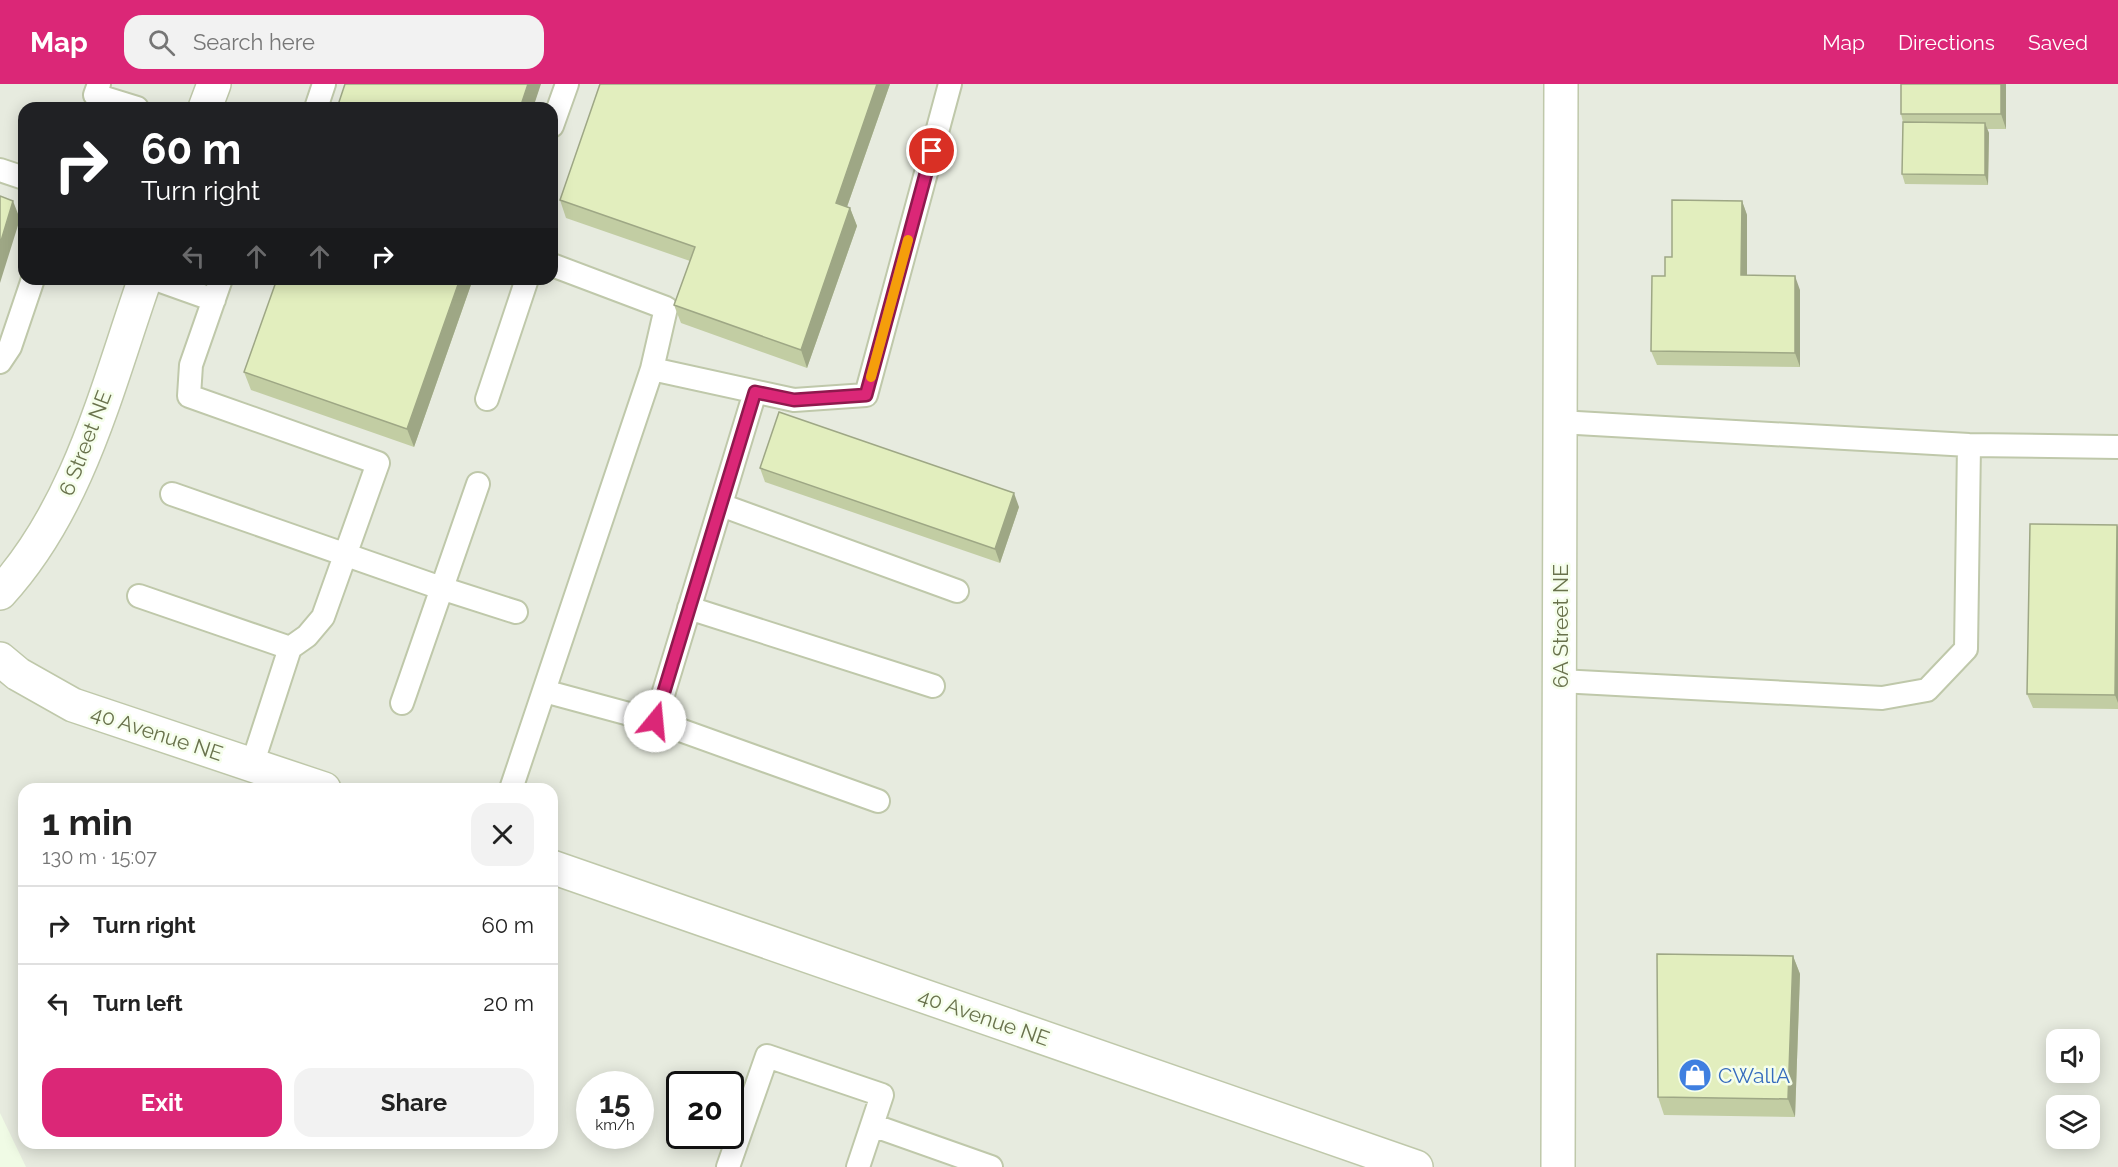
<!DOCTYPE html>
<meta charset="utf-8">
<style>
body{margin:0;font-family:Raleway,sans-serif;background:#f2f2f2;color:#222;height:100vh;display:flex;flex-direction:column;font-size:22px;white-space:nowrap}
*{box-sizing:border-box;margin:0}
p{font-size:20px;color:#767676}
.icon{flex:none;width:33px;height:33px;fill:none;stroke:currentColor;stroke-width:2;stroke-linecap:round;stroke-linejoin:round}
.map{position:relative;flex:1;overflow:hidden}
.panel{position:absolute;left:18px;top:699px;width:540px;height:366px;display:flex;flex-direction:column;background:#fff;border-radius:18px;box-shadow:0 3px 15px #0003}
.panel>*{flex:none}
.guide{position:absolute;left:18px;top:18px;width:540px;height:183px;border-radius:18px;box-shadow:0 3px 15px #0003;background:#202124;color:#fff;overflow:hidden}
.tools{position:absolute;left:2046px;top:945px;display:grid;gap:12px}
.tools a{display:grid;place-items:center;width:54px;height:54px;border-radius:12px;background:#fff;box-shadow:0 3px 15px #0003;font-size:30px}
.speed{position:absolute;left:576px;top:987px;display:flex;gap:12px;font-size:30px;font-weight:700;text-align:center}
.speed>*{display:grid;place-content:center;width:78px;height:78px;border-radius:50%;background:#fff;box-shadow:0 3px 15px #0003;line-height:1}
.speed small{font-size:15px;font-weight:400}
.speed .limit{border:3px solid #111;border-radius:9px;background:#fff;color:#111}
.pin{position:absolute;display:grid;place-items:center;width:51px;height:51px;color:#fff;margin:-26px;border:3px solid #fff;border-radius:50%;box-shadow:0 2px 6px #0007}
.me{position:absolute;width:66px;margin:-33px;rotate:17deg;stroke-linejoin:round;filter:drop-shadow(0 0 4px #0008)}
.turn{display:flex;align-items:center;gap:21px;height:126px;padding:0 24px;font-size:27px}
.turn .icon{width:78px;height:78px;stroke-width:2.5}
.turn b{display:block;font-size:42px;line-height:51px}
.lanes{display:flex;align-items:center;height:57px;padding:0 24px;background:#0003;justify-content:center;gap:30px;direction:ltr}
.lanes .off{opacity:.35}
.round{display:grid;place-items:center;flex:none;width:63px;height:63px;border-radius:18px;background:#f2f2f2}
.head{display:flex;align-items:center;justify-content:space-between;height:102px;padding:0 24px}
h1{font-size:36px;font-weight:700;line-height:45px}
.cta{display:flex;gap:12px;margin-top:auto;padding:12px 24px}
.cta a{flex:1;height:69px;border-radius:18px;background:#db2777;color:#fff;font-size:24px;font-weight:700;line-height:69px;text-align:center}
.cta a+a{background:#f2f2f2;color:#222}
ul{padding:0;list-style:none}
li{display:flex;align-items:center;gap:18px;height:78px;padding:0 24px;border-top:2px solid #e0e0e0}
li div{flex:1}
li b{display:block;font-size:22px}
li em{font-style:normal}
header{display:flex;align-items:center;gap:36px;box-sizing:border-box;height:84px;padding:0 30px;background:#db2777;color:#fff}
header strong{font-size:28px}
nav{display:flex;gap:33px;margin-inline-start:auto;font-size:21px}
.search{width:420px;height:54px;background:#f2f2f2;display:flex;align-items:center;gap:15px;box-sizing:border-box;padding:0 21px;border-radius:18px;color:#767676;font-size:22px}
.map>svg:first-child{display:block}
.industrial{fill:#e7ebdf;fill-rule:evenodd}
.lines{fill:none;stroke-linecap:round;stroke-linejoin:round}
.lane-casing{stroke:#bfc8aa;stroke-width:26}
.street-casing{stroke:#bfc8aa;stroke-width:36}
.lane{stroke:#fff;stroke-width:22}
.street{stroke:#fff;stroke-width:33}
.wall{fill:#c2cda3}
.shaded-wall{fill:#9ea785}
.building{fill:#e2eebe;stroke:#9ea785;stroke-width:1.5}
.route-casing{stroke:#8e194d;stroke-width:15}
.route{stroke:#db2777;stroke-width:10}
.slow{stroke:#f59e0b;stroke-width:10}
.labels{text-anchor:middle;dominant-baseline:central;stroke-width:5;stroke-linejoin:round;paint-order:stroke}
.street-label{font-size:21px;fill:#69724c;stroke:#f5feeb}
.shop-label{font-size:21px;fill:#366cbe;stroke:#f5feeb;text-anchor:start}
</style>
<header>
<strong>Map</strong>
<div class="search"><svg class="icon" aria-label="search" viewBox="0 0 24 24"><circle cx="10" cy="10" r="6"/><path d="M15 15l6 6"/></svg>Search here</div>
<nav><a>Map</a><a>Directions</a><a>Saved</a></nav>
</header>
<div class="map">
<svg width="2118" height="1083" viewBox="0 0 2118 1083">
<rect width="100%" height="100%" fill="#f0fbe5"/>
<!-- industrial -->
<path class="industrial" d="M 0,0 L 2118,0 L 2118,1083 L 26,1083 L 0,1029 ZM 24,24 L 552,24 L 552,195 L 24,195 ZM 24,705 L 552,705 L 552,1059 L 24,1059 ZM 2056,956 L 2090,956 L 2090,988 L 2056,988 ZM 590,1000 L 640,1000 L 640,1052 L 590,1052 ZM 680,1000 L 730,1000 L 730,1052 L 680,1052 ZM 2056,1022 L 2090,1022 L 2090,1054 L 2056,1054 Z"/>
<g class="lines">
<defs>
<path id="lane" d="M 99,0 L 95,11 L 137,24
M 316,24 L 324,0
M 552,42 L 567,0
M 0,86 L 24,94
M 552,181 L 666,224 L 652,285 L 794,316 L 866,311 L 950,0
M 155,195 L 214,216
M 221,195 L 191,281 L 189,312 L 378,379 L 323,533 L 307,552 L 290,564
M 0,278 L 10,263 L 33,195
M 487,315 L 527,195
M 1559,338 L 1969,361 L 2118,363
M 172,410 L 441,504 L 516,528
M 721,421 L 957,507
M 139,512 L 290,564 L 252,681
M 689,524 L 933,602
M 1560,597 L 1882,614 L 1927,606 L 1966,565 L 1969,361
M 544,607 L 655,637 L 755,308
M 402,619 L 478,400
M 655,637 L 878,717
M 511,705 L 652,285
M 872,1041 L 991,1083
M 728,1083 L 767,972 L 882,1011 L 858,1083"/>
<path id="street" d="M 205,24 L 214,0
M 0,509 C 79,423 107,303 145,195
M 0,575 L 18,590 L 73,621 L 324,705
M 552,783 L 1416,1083
M 1558,1083 L 1561,0"/>
</defs>
<!-- lane casing -->
<use href="#lane" class="lane-casing"/>
<!-- street casing -->
<use href="#street" class="street-casing"/>
<!-- lane -->
<use href="#lane" class="lane"/>
<!-- street -->
<use href="#street" class="street"/>
</g>
<!-- wall -->
<path class="wall" d="M 890,0 L 847,123 L 850,124 L 857,142 L 807,284 L 681,239 L 674,221 L 690,177 L 566,134 L 560,116 Z
M 2006,0 L 2006,45 L 1987,45 L 1989,49 L 1988,101 L 1905,100 L 1902,90 L 1903,38 L 1901,30 Z
M 1742,117 L 1747,131 L 1747,191 L 1800,206 L 1800,283 L 1657,281 L 1651,267 L 1672,173 Z
M 473,195 L 414,363 L 251,306 L 244,288 Z
M 760,384 L 1019,423 L 1000,479 L 765,398 Z
M 2117,441 L 2118,625 L 2033,624 L 2027,610 Z
M 1793,872 L 1800,890 L 1795,1033 L 1664,1031 L 1658,1013 Z"/>
<!-- shaded-wall -->
<path class="shaded-wall" d="M 528,0 L 541,0 L 533,24 L 520,24 Z
M 877,0 L 890,0 L 842,137 L 836,119 Z
M 2001,0 L 2006,0 L 2006,45 L 2001,30 Z
M 1985,39 L 1989,49 L 1988,101 L 1985,91 Z
M 13,117 L 20,135 L 0,199 L 0,160 Z
M 1742,117 L 1747,131 L 1747,205 L 1741,191 Z
M 850,124 L 857,142 L 807,284 L 801,266 Z
M 1795,192 L 1800,206 L 1800,283 L 1795,269 Z
M 460,195 L 473,195 L 414,363 L 407,345 Z
M 1014,409 L 1019,423 L 1000,479 L 995,465 Z
M 2117,441 L 2118,443 L 2118,619 L 2115,611 Z
M 1793,872 L 1800,890 L 1795,1033 L 1788,1015 Z"/>
<!-- building -->
<path class="building" d="M 345,0 L 528,0 L 520,24 L 337,24 Z
M 600,0 L 877,0 L 836,119 L 850,124 L 801,266 L 674,221 L 695,163 L 560,116 Z
M 1901,0 L 2001,0 L 2001,30 L 1901,30 Z
M 1903,38 L 1985,39 L 1985,91 L 1902,90 Z
M 0,112 L 13,117 L 0,160 Z
M 1672,116 L 1742,117 L 1741,191 L 1795,192 L 1795,269 L 1651,267 L 1652,192 L 1665,192 L 1665,173 L 1672,173 Z
M 277,195 L 460,195 L 407,345 L 244,288 Z
M 779,328 L 1014,409 L 995,465 L 760,384 Z
M 2030,440 L 2117,441 L 2115,611 L 2027,610 Z
M 1657,870 L 1793,872 L 1788,1015 L 1658,1013 Z"/>
<g class="lines">
<defs>
<path id="route" d="M 655,637 L 755,308 L 794,316 L 866,311 L 932,67"/>
</defs>
<!-- route casing -->
<use href="#route" class="route-casing"/>
<!-- route -->
<use href="#route" class="route"/>
<!-- slow -->
<path class="slow" d="M 871,293 L 908,156"/>
</g>
<!-- icons -->
<defs>
<symbol id="shop-disc" viewBox="-11 -11 22 22"><circle r="9.5" fill="#3f7fe0" stroke="#f5feeb"/><path d="M-5-2.5h2.3a2.7 3.5 0 0 1 5.4 0H5L5.5 6h-11ZM-1.5-2.5h3a1.5 2.3 0 0 0-3 0Z" fill="#fff"/></symbol>
</defs>
<g fill-rule="evenodd">
<use href="#shop-disc" x="1676" y="972" width="38" height="38"/>
</g>
<g class="labels">
<!-- street labels -->
<g class="street-label">
<text transform="translate(85 359) rotate(-69)">6 Street NE</text>
<text transform="translate(1560 542) rotate(-90)">6A Street NE</text>
<text transform="translate(157 649) rotate(18)">40 Avenue NE</text>
<text transform="translate(984 933) rotate(19)">40 Avenue NE</text>
</g>
<!-- shop labels -->
<g class="shop-label">
<text x="1718" y="991">CWallA</text>
</g>
</g>
</svg>
<div class="tools">
<a><svg class="icon" aria-label="sound" viewBox="0 0 24 24"><path d="M4 9h4l5-4v14l-5-4H4zM17 9q2 3 0 6"/></svg></a>
<a><svg class="icon" aria-label="layers" viewBox="0 0 24 24"><path d="M12 4l9 5-9 5-9-5zM3 14l9 5 9-5"/></svg></a>
</div>
<div class="speed"><div>15<small>km/h</small></div><div class="limit">20</div></div>
<div class="pin" style="left:932px;top:67px;background:#d93025"><svg class="icon" aria-label="arrive" viewBox="0 0 24 24"><path d="M6 21V4h12l-3 4 3 4H6"/></svg></div>
<svg class="me" style="left:655px;top:637px" viewBox="-20 -20 40 40"><circle r="19" fill="#fff"/><path d="M0-13L10 11 0 6-10 11z" fill="#db2777"/></svg>
<div class="guide">
<div class="turn"><svg class="icon" aria-label="right" viewBox="0 0 24 24"><path d="M7 20v-9h11M14 6l5 5-5 5"/></svg><div><b>60 m</b>Turn right</div></div>
<div class="lanes"><svg class="icon off" aria-label="left" viewBox="0 0 24 24"><path d="M17 20v-9H6M10 6l-5 5 5 5"/></svg><svg class="icon off" aria-label="ahead" viewBox="0 0 24 24"><path d="M12 20V5M6 11l6-6 6 6"/></svg><svg class="icon off" aria-label="ahead" viewBox="0 0 24 24"><path d="M12 20V5M6 11l6-6 6 6"/></svg><svg class="icon" aria-label="right" viewBox="0 0 24 24"><path d="M7 20v-9h11M14 6l5 5-5 5"/></svg></div>
</div>
<section class="panel">
<div class="head"><div><h1>1 min</h1><p>130 m · 15:07</p></div><a class="round"><svg class="icon" aria-label="close" viewBox="0 0 24 24"><path d="M6 6l12 12M18 6L6 18"/></svg></a></div>
<ul>
<li><svg class="icon" aria-label="right" viewBox="0 0 24 24"><path d="M7 20v-9h11M14 6l5 5-5 5"/></svg><div><b>Turn right</b></div><em>60 m</em></li>
<li><svg class="icon" aria-label="left" viewBox="0 0 24 24"><path d="M17 20v-9H6M10 6l-5 5 5 5"/></svg><div><b>Turn left</b></div><em>20 m</em></li>
</ul>
<div class="cta"><a>Exit</a><a>Share</a></div>
</section>
</div>
